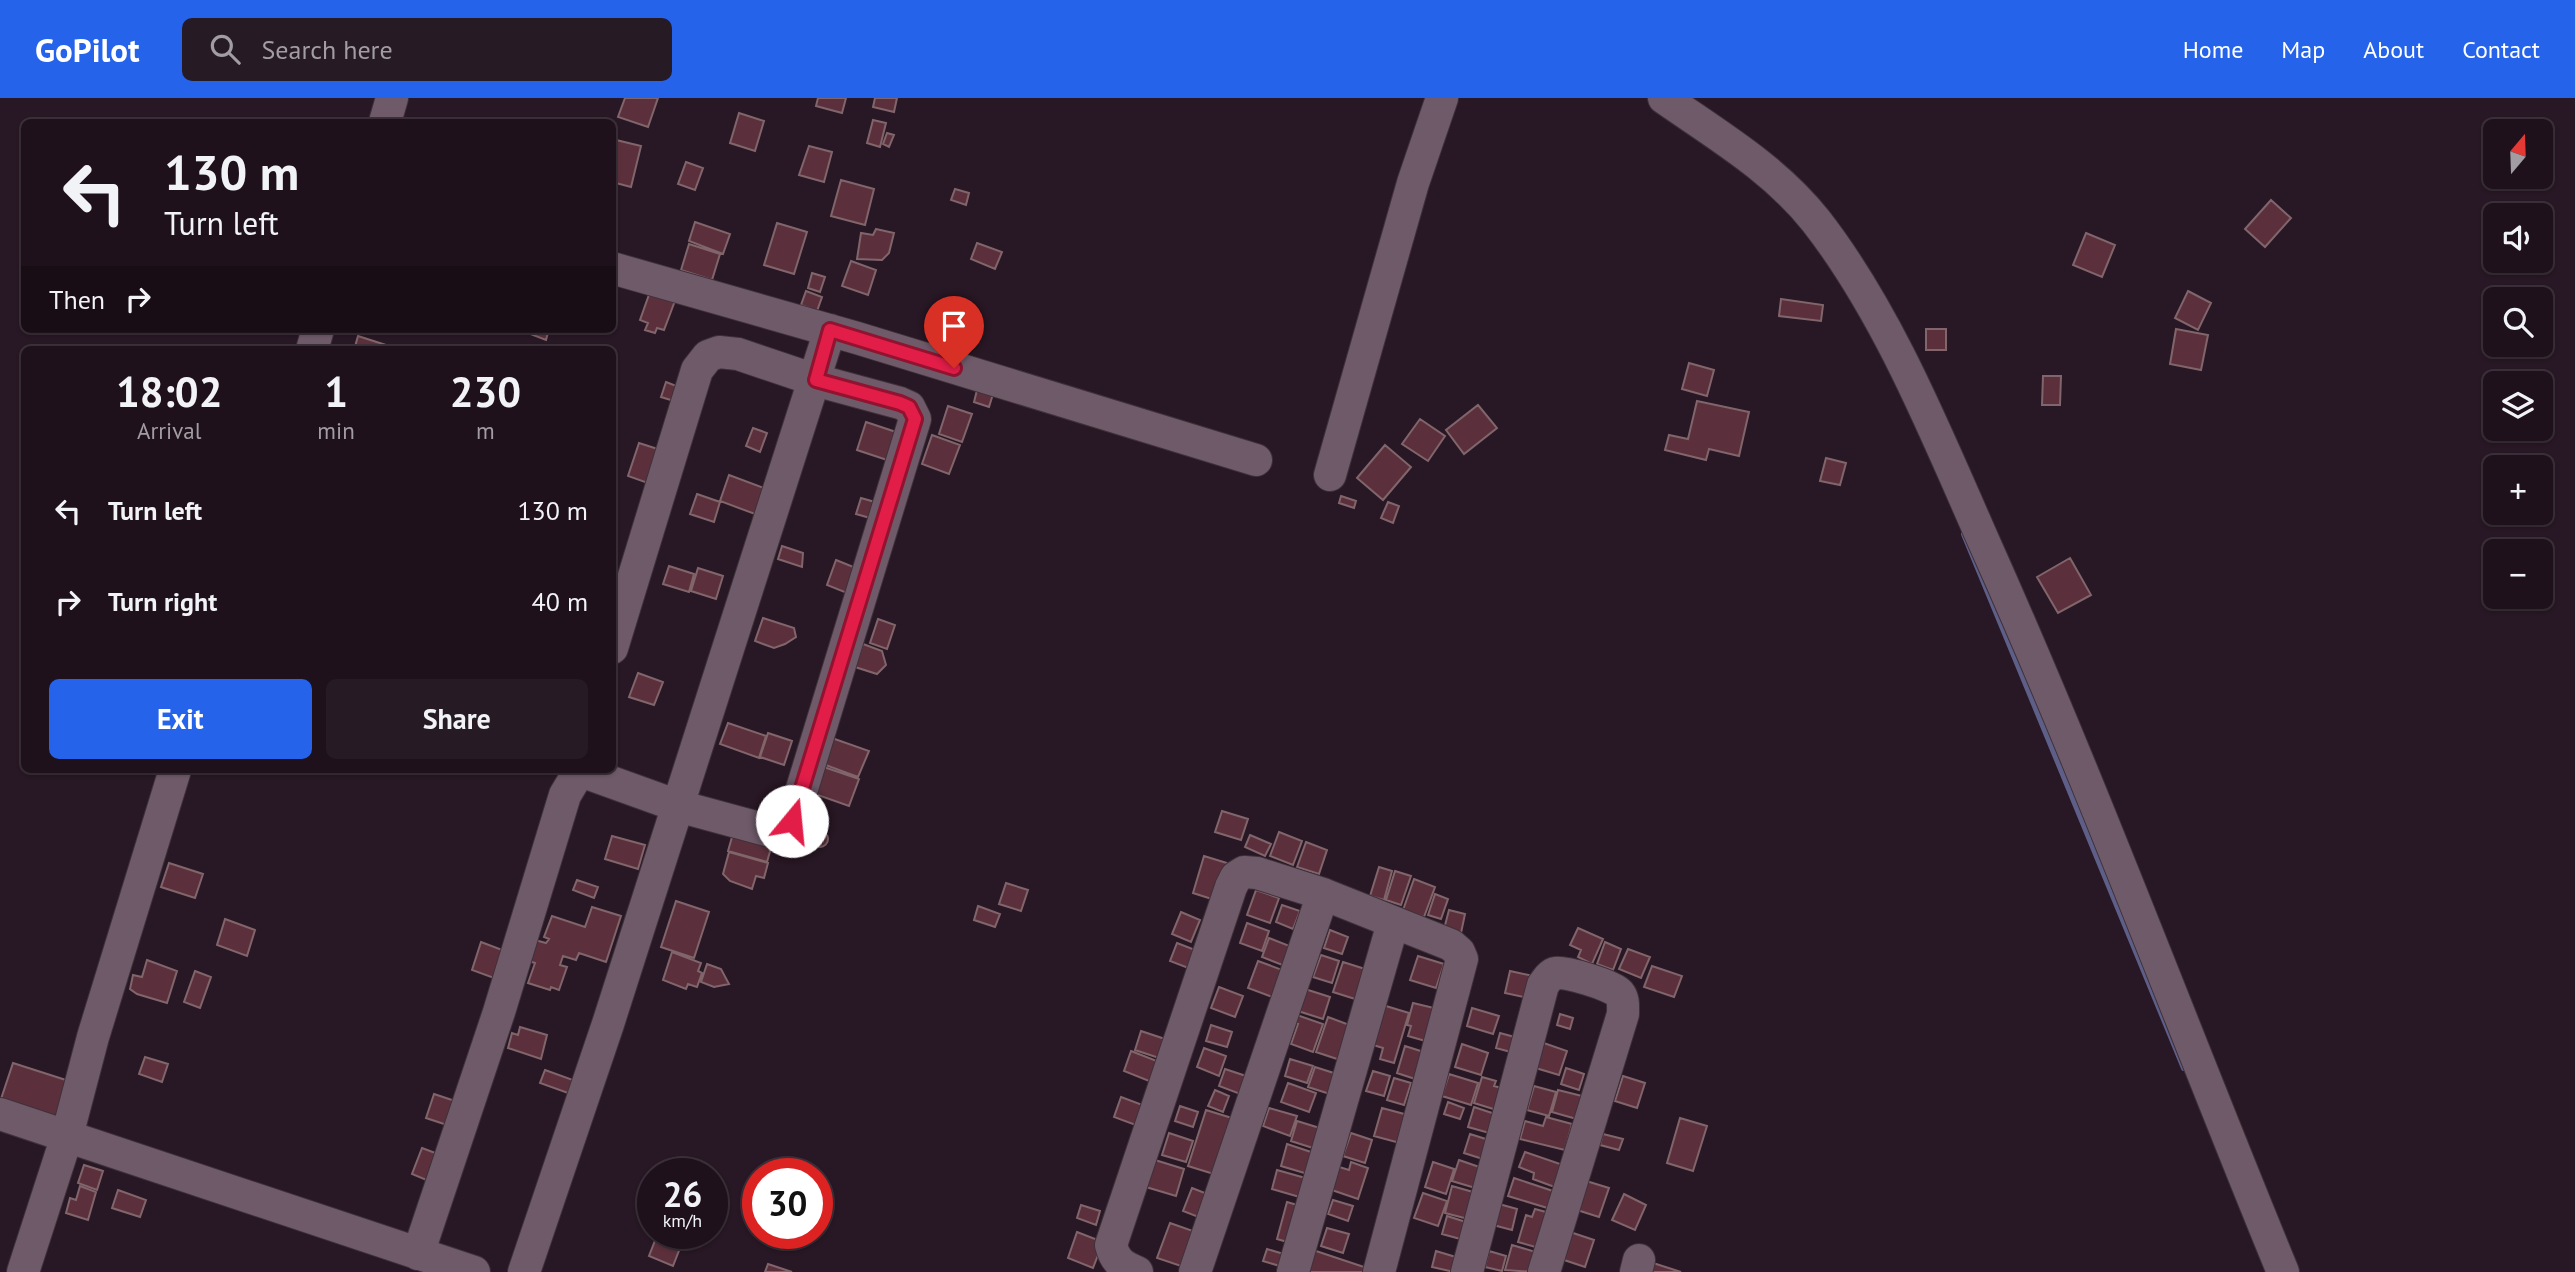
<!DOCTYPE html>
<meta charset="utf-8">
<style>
body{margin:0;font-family:"PT Sans",sans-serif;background:#261a24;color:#f1f3f6;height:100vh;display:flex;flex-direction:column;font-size:26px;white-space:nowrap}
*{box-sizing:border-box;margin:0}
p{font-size:23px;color:#a19da3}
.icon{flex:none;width:38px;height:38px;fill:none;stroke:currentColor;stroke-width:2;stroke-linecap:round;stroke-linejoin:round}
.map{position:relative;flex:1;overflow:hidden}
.details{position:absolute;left:21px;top:248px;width:595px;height:427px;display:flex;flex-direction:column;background:#1e111b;border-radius:10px;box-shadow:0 2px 5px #0004,0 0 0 2px #3c313a}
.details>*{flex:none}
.guide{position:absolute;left:21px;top:21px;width:595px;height:214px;border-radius:10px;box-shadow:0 2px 5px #0004,0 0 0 2px #3c313a;background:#1e111b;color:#f1f3f6;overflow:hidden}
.needle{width:46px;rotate:19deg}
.buttons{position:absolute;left:2483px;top:21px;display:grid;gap:14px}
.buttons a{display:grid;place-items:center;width:70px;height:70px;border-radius:10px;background:#1e111b;box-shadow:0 2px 5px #0004,0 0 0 2px #3c313a;font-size:35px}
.speed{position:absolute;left:637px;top:1060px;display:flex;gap:14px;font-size:35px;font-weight:700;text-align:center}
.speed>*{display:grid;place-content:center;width:91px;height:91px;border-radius:50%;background:#1e111b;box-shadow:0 2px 5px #0004,0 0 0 2px #3c313a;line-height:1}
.speed small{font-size:18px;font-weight:400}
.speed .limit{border:10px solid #d22;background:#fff;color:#111}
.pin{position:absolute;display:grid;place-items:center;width:60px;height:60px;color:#fff;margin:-72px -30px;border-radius:50% 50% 50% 0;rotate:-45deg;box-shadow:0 0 7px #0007}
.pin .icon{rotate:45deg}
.me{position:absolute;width:77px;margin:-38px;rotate:17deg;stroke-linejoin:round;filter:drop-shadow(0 0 5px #0008)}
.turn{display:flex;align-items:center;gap:24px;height:147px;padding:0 28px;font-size:32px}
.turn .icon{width:91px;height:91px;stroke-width:2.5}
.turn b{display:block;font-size:49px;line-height:60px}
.then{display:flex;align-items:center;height:66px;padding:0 28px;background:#0003;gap:14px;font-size:26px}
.eta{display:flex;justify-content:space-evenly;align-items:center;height:119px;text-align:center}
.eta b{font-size:42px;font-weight:700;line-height:49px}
.cta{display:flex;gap:14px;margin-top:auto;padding:14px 28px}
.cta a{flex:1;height:80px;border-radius:10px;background:#2563eb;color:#fff;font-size:28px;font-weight:700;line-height:80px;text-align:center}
.cta a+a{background:#261a24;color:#f1f3f6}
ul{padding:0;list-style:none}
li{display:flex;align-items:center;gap:21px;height:91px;padding:0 28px}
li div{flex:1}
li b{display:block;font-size:26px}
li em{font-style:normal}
header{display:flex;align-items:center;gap:42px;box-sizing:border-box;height:98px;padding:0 35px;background:#2563eb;color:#fff}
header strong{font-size:33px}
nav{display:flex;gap:38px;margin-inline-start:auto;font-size:24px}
.search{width:490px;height:63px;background:#261a24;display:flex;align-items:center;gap:18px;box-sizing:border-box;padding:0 24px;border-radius:10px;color:#a19da3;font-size:26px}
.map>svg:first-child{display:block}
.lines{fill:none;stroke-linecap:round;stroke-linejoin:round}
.stream{stroke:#5e5f88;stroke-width:6}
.building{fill:#5b303c;stroke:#80656b;stroke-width:2}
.minor-casing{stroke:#3e313a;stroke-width:34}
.minor{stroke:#6f5a6a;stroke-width:32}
.route-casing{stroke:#92132f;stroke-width:18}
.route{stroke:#e11d48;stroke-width:12}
</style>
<header>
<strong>GoPilot</strong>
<div class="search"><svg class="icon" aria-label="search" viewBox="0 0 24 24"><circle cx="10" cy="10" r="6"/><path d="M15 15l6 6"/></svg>Search here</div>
<nav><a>Home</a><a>Map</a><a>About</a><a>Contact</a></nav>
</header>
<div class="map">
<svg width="2575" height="1174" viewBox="0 0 2575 1174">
<rect width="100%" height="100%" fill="#281724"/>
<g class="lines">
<!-- stream -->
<path class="stream" d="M 1964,436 L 2184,970"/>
</g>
<!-- building -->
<path class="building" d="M 625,0 L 658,0 L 648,29 L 618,19 Z
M 818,0 L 846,0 L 842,15 L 816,8 Z
M 875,0 L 897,0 L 894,14 L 873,9 Z
M 739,15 L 764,23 L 755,53 L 730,45 Z
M 873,22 L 886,25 L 880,49 L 867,45 Z
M 887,35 L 894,37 L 889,49 L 883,46 Z
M 612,41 L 641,48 L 631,89 L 612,84 Z
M 809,48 L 832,54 L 824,84 L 799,77 Z
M 686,64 L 703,70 L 695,92 L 678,86 Z
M 841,82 L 874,91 L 865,127 L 831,118 Z
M 955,91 L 969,95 L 966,107 L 951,102 Z
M 2271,102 L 2291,120 L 2265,149 L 2245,131 Z
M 695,124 L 730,136 L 723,156 L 689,143 Z
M 777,125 L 807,134 L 794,176 L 764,167 Z
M 876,131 L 894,135 L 889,155 L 882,162 L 857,161 L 861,135 L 873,137 Z
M 2086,135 L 2115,147 L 2102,179 L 2073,167 Z
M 977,145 L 1002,154 L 995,171 L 971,161 Z
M 689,146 L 720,156 L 712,182 L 681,172 Z
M 851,163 L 876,172 L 868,197 L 842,188 Z
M 812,175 L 825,179 L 820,194 L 808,190 Z
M 651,191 L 676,200 L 664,232 L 657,230 L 655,235 L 645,232 L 648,225 L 640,222 Z
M 806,193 L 822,199 L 817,213 L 801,207 Z
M 2188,193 L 2211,205 L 2198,232 L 2175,220 Z
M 1781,201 L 1823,207 L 1821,223 L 1779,218 Z
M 526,231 L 549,231 L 546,242 L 525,234 Z
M 1926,231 L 1946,231 L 1946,252 L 1926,252 Z
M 2176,231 L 2208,237 L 2201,272 L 2170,266 Z
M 358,238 L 389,248 L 388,252 L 354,252 Z
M 1689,265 L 1714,272 L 1707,298 L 1682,291 Z
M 2043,278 L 2061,278 L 2060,307 L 2042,307 Z
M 666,284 L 679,289 L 674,303 L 661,299 Z
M 978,288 L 994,293 L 989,309 L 974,304 Z
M 1697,303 L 1749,314 L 1739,358 L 1709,351 L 1706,362 L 1665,352 L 1669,337 L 1688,341 Z
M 1478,307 L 1497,330 L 1464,356 L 1446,332 Z
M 948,308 L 972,316 L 962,344 L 939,336 Z
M 1420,321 L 1445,338 L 1428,363 L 1402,346 Z
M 866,324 L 899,335 L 890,363 L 857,352 Z
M 753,330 L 767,335 L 760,354 L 746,348 Z
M 932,337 L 960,347 L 949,376 L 922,366 Z
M 639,345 L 670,355 L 659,389 L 628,378 Z
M 1385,347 L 1411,369 L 1383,402 L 1357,380 Z
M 1826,360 L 1846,365 L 1840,387 L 1820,383 Z
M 729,377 L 764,390 L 755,416 L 720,403 Z
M 697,396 L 720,404 L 714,424 L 690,416 Z
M 1341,398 L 1356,403 L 1354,410 L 1339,405 Z
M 861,400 L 875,404 L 870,420 L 856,416 Z
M 1388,404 L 1399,408 L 1393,425 L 1381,420 Z
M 782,448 L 803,455 L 802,469 L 778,461 Z
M 2070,460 L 2091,497 L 2058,515 L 2037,479 Z
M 836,462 L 861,472 L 852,497 L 827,487 Z
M 669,468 L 694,476 L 689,494 L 663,486 Z
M 698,470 L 723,478 L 716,501 L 691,493 Z
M 763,520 L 794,530 L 796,539 L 785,546 L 774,550 L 755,543 Z
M 878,521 L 895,527 L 887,551 L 870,545 Z
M 863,546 L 882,553 L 886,567 L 877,576 L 855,569 Z
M 638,575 L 663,584 L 654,607 L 629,599 Z
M 728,625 L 766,638 L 759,660 L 720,646 Z
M 768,635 L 792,643 L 784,667 L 760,659 Z
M 829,639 L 869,653 L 858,679 L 820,665 Z
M 821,668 L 859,681 L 849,708 L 812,695 Z
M 1222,713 L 1248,721 L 1241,742 L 1215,734 Z
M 736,725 L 775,736 L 767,764 L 728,753 Z
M812 741a8 8 0 1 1 16 0a8 8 0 1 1-16 0Z
M 1279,734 L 1302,743 L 1293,767 L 1270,758 Z
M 1250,737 L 1271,746 L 1265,758 L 1245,749 Z
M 612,738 L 645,747 L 638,771 L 605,761 Z
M 1306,744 L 1327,752 L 1319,776 L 1297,769 Z
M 729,754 L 768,765 L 764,780 L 756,778 L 752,791 L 730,783 L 723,776 Z
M 1204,758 L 1230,766 L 1218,803 L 1193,795 Z
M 169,765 L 203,776 L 195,800 L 161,789 Z
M 1379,769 L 1392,773 L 1384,802 L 1370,798 Z
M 1395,773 L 1411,778 L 1401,807 L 1386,802 Z
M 1414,781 L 1435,789 L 1424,819 L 1403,812 Z
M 577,782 L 598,789 L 594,800 L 573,792 Z
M 1006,785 L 1028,792 L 1021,813 L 999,806 Z
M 1256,792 L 1279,800 L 1270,825 L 1247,817 Z
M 1435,796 L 1448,801 L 1441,821 L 1428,817 Z
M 676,803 L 709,814 L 694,860 L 661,849 Z
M 1282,807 L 1300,813 L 1293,831 L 1276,824 Z
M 978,808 L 1000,816 L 995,829 L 974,822 Z
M 592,809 L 621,818 L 606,864 L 579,855 L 576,862 L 563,858 L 560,867 L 567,869 L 559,892 L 551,889 L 550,892 L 528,885 L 535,865 L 528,863 L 535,842 L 546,845 L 549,841 L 544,839 L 552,818 L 585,829 Z
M 1449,812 L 1465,816 L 1461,835 L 1444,831 Z
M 1181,814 L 1200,822 L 1191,844 L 1172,836 Z
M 225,821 L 255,832 L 247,858 L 217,847 Z
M 1247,825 L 1269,833 L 1262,853 L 1240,845 Z
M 1578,830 L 1603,841 L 1592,866 L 1578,859 L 1581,852 L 1570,847 Z
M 1330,832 L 1348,839 L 1342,856 L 1324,850 Z
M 1269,840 L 1292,849 L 1285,868 L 1262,859 Z
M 481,844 L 505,853 L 494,880 L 472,872 Z
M 1605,844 L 1621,851 L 1613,872 L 1597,866 Z
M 1177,845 L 1203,855 L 1196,873 L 1170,863 Z
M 1628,851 L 1650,859 L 1641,880 L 1619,871 Z
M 672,854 L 701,865 L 698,873 L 702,875 L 697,889 L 688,886 L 686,891 L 663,882 Z
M 1321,857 L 1339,863 L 1332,885 L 1313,879 Z
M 1418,858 L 1444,866 L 1436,890 L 1410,882 Z
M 147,862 L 177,873 L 167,905 L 137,896 L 130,891 L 133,877 L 142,879 Z
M 1258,863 L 1285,873 L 1275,900 L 1248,890 Z
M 1343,864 L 1365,871 L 1355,901 L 1333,894 Z
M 707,866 L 721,871 L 729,886 L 714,889 L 701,884 Z
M 1652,868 L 1682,878 L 1674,899 L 1644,889 Z
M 195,873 L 211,879 L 200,910 L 184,904 Z
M 1510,873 L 1538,879 L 1533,901 L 1505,895 Z
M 1219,889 L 1243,898 L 1235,919 L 1211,910 Z
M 1305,891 L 1330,899 L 1323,921 L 1298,913 Z
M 1376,905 L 1409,915 L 1394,965 L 1380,961 L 1383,950 L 1373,947 Z
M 1413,905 L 1438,911 L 1429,944 L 1408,938 L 1411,928 L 1407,927 Z
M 1472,910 L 1499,918 L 1493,936 L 1467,928 Z
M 1291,915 L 1323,926 L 1313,954 L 1291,946 L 1298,926 L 1288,923 Z
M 1560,916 L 1573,920 L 1570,931 L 1557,927 Z
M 1328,919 L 1355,929 L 1343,963 L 1316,954 Z
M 1211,927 L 1232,934 L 1227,949 L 1206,943 Z
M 520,929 L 547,937 L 541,961 L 508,950 L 512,935 L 518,937 Z
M 1141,933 L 1165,941 L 1159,960 L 1135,952 Z
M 1500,935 L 1522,941 L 1518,956 L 1496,950 Z
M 1538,943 L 1567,953 L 1559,977 L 1529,968 Z
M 1462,946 L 1488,955 L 1481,977 L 1455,969 Z
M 1405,948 L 1433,957 L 1424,984 L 1397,975 Z
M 1204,950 L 1226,958 L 1219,978 L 1197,969 Z
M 1131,953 L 1162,965 L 1154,985 L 1124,973 Z
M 145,959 L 168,966 L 162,984 L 139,976 Z
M 1290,961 L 1313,968 L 1307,985 L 1285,978 Z
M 13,965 L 72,984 L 60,1020 L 1,1001 Z
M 1315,969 L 1340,977 L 1333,997 L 1308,989 Z
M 1566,970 L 1584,976 L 1579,992 L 1561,986 Z
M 1225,971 L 1249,979 L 1243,997 L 1219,988 Z
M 545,972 L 573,982 L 568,995 L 540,985 Z
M 1373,973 L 1390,978 L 1384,998 L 1366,993 Z
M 1449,976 L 1478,985 L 1471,1007 L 1442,998 Z
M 1623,978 L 1645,985 L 1637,1010 L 1615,1003 Z
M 1482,979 L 1496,983 L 1494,988 L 1509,992 L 1503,1014 L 1474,1005 Z
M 1394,980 L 1411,985 L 1404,1007 L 1387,1002 Z
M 1288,985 L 1316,995 L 1309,1014 L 1281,1004 Z
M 1534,988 L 1556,994 L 1549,1018 L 1527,1012 Z
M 1215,992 L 1229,998 L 1223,1014 L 1208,1008 Z
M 1558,992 L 1586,999 L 1580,1022 L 1552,1014 Z
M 434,996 L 461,1005 L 453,1029 L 426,1020 Z
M 1121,999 L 1148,1009 L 1141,1029 L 1114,1019 Z
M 1448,1004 L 1464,1010 L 1460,1021 L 1444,1016 Z
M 1180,1008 L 1198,1014 L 1193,1029 L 1175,1023 Z
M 1474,1009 L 1498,1017 L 1493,1036 L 1468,1029 Z
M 1269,1010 L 1297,1018 L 1290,1038 L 1263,1028 Z
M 1382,1010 L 1408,1017 L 1400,1045 L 1374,1038 Z
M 1206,1012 L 1235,1021 L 1217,1077 L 1188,1068 Z
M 1546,1019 L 1572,1026 L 1565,1052 L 1520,1041 L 1525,1023 L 1543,1028 Z
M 1680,1020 L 1707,1028 L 1693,1073 L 1667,1065 Z
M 1297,1023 L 1323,1031 L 1316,1051 L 1291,1043 Z
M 1169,1035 L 1193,1043 L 1186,1064 L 1162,1057 Z
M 1351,1035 L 1372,1042 L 1365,1065 L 1343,1058 Z
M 1470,1036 L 1492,1043 L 1486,1062 L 1464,1055 Z
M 1603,1036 L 1623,1041 L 1619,1052 L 1600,1047 Z
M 1287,1046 L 1317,1056 L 1311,1077 L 1281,1068 Z
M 422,1050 L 446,1059 L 436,1086 L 412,1076 Z
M 1525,1054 L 1569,1069 L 1560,1091 L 1533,1081 L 1534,1075 L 1519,1069 Z
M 1155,1062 L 1184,1071 L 1176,1098 L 1146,1089 Z
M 1459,1062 L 1488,1072 L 1482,1092 L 1452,1083 Z
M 1351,1064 L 1368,1070 L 1358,1101 L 1329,1091 L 1336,1068 L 1349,1072 Z
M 1433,1064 L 1454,1071 L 1446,1096 L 1425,1089 Z
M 84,1067 L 103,1073 L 97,1092 L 78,1085 Z
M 1277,1072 L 1309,1081 L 1303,1100 L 1272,1091 Z
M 1514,1080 L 1559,1095 L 1554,1112 L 1508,1098 Z
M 1583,1082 L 1609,1090 L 1599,1119 L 1574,1111 Z
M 80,1088 L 96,1094 L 88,1122 L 66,1115 L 70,1100 L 76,1102 Z
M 1452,1088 L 1480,1096 L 1472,1122 L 1445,1115 Z
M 1192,1090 L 1210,1097 L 1201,1120 L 1183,1113 Z
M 118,1092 L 146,1102 L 140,1119 L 112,1110 Z
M 1423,1095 L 1447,1103 L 1438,1128 L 1414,1120 Z
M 1624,1096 L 1646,1107 L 1635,1132 L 1612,1122 Z
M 1333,1102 L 1353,1108 L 1348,1123 L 1328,1116 Z
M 1287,1104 L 1304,1109 L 1294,1146 L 1277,1141 Z
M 1499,1106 L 1517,1111 L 1512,1132 L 1493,1127 Z
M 1081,1107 L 1100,1113 L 1096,1127 L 1077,1120 Z
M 1535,1111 L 1557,1117 L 1546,1152 L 1518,1144 L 1526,1117 L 1532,1119 Z
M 1447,1118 L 1469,1125 L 1464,1142 L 1442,1136 Z
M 1170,1125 L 1193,1133 L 1181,1168 L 1157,1160 Z
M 1327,1130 L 1349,1136 L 1343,1155 L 1321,1148 Z
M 1564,1132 L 1594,1142 L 1585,1169 L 1555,1159 Z
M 1077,1134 L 1103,1144 L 1093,1170 L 1068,1160 Z
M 656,1140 L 680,1150 L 673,1168 L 649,1158 Z
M 1512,1147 L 1539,1155 L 1534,1174 L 1505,1172 Z
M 1267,1151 L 1287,1157 L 1283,1169 L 1263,1163 Z
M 1310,1151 L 1370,1171 L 1370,1174 L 1303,1174 Z
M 1436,1153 L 1459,1160 L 1454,1174 L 1432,1169 Z
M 1489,1153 L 1506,1158 L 1502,1173 L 1485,1169 Z
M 1650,1164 L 1681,1174 L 1647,1174 Z
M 768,1166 L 792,1174 L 765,1174 Z"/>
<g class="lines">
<defs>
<path id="minor" d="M 1664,0 C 1717,37 1775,71 1816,123 C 1890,218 1939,343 1988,453 C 2094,690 2184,934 2283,1174
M 385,24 L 392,0
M 612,170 L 857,240 L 1256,362
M 312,252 L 318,231
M 1330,377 L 1413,85 L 1442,0
M 584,672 L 589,676 L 678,708 L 781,736 L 790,730 L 915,321 L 909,309 L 900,305 L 815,282 L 738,256 L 719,254 L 708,258 L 697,272 L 612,550
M 0,1016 L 474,1174
M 418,1156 L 499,914 L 565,697 L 580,672
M 23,1174 L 67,1038 L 93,939 L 175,672
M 524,1174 L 608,926 L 830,232
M 1137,1174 C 1122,1168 1115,1163 1111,1147 L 1231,789 L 1236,779 L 1244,774 L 1257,775 L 1323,796 L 1451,847 L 1459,854 L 1462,861 L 1379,1174
M 1195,1174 L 1323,796
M 1293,1174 L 1393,825
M 1467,1174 L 1543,887 C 1547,882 1549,877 1555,875 C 1564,873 1612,887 1619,895 C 1624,901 1623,908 1623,916 L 1544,1174
M 1636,1174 L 1639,1162"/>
</defs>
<!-- minor casing -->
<use href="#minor" class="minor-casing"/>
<!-- minor -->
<use href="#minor" class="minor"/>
</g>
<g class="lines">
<defs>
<path id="route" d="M 792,723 L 915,321 L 909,309 L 900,305 L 816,282 L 830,232 L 954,270"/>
</defs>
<!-- route casing -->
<use href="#route" class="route-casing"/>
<!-- route -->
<use href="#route" class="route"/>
</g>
</svg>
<div class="buttons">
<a><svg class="needle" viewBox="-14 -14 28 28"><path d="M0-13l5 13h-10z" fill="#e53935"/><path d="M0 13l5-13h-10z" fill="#a19da3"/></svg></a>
<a><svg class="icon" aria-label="sound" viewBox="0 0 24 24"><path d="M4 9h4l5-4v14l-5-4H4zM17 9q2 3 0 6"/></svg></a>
<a><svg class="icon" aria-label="search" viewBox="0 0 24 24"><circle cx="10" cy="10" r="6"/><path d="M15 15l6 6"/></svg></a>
<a><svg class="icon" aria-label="layers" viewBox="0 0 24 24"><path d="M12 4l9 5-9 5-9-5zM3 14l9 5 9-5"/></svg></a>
<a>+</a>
<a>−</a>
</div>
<div class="speed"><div>26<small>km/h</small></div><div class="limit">30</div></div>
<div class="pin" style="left:954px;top:270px;background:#d93025"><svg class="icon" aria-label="arrive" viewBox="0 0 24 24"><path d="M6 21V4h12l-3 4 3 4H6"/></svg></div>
<svg class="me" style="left:792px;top:723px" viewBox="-20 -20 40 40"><circle r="19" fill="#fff"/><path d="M0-13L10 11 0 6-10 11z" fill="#e11d48"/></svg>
<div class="guide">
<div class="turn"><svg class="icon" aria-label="left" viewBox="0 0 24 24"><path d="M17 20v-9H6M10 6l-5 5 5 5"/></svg><div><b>130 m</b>Turn left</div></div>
<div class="then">Then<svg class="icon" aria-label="right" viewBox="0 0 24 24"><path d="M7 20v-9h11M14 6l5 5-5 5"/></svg></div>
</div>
<section class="details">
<div class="eta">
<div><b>18:02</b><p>Arrival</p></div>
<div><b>1</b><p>min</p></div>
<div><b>230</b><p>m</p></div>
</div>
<ul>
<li><svg class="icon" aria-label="left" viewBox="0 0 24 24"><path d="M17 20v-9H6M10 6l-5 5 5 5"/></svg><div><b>Turn left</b></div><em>130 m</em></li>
<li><svg class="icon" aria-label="right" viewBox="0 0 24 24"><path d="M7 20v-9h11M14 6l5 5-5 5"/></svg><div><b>Turn right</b></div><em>40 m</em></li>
</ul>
<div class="cta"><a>Exit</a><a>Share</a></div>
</section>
</div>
